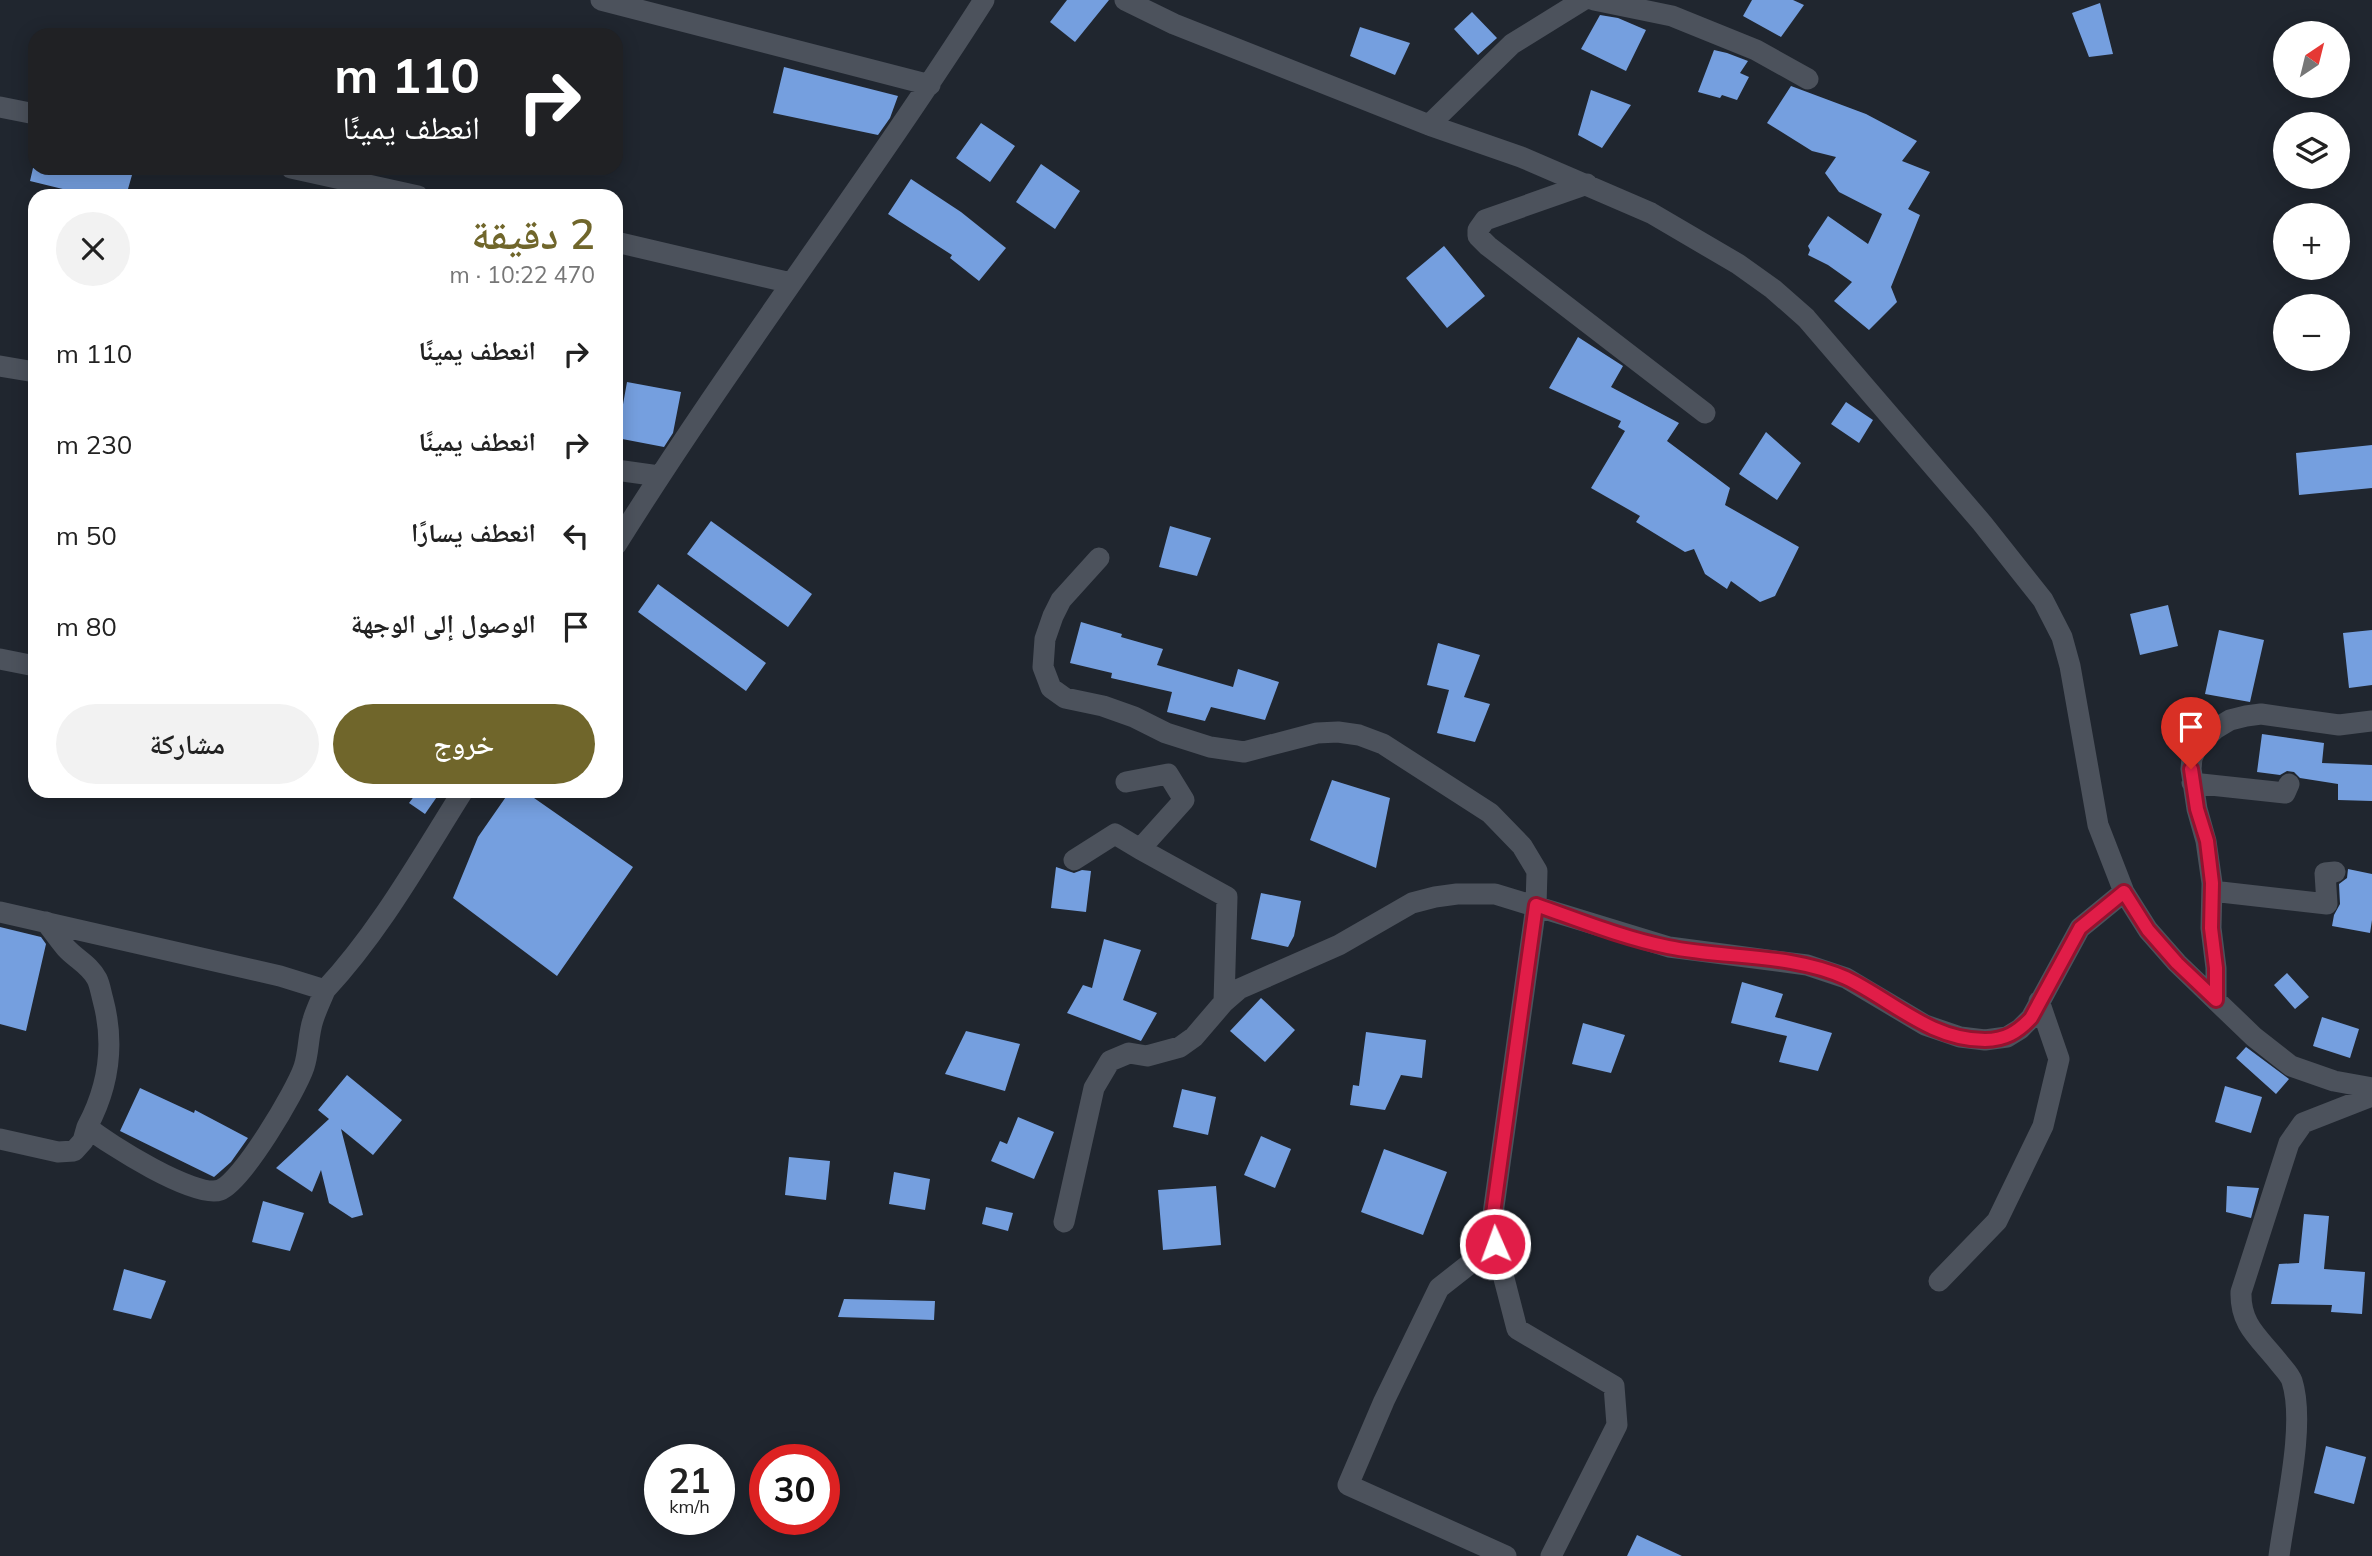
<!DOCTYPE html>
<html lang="ar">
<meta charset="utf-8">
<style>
body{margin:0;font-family:Mulish,"Noto Naskh Arabic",sans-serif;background:#f2f2f2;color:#222;direction:rtl;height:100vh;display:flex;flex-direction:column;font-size:26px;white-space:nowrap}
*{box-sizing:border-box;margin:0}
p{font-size:23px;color:#767676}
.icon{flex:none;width:38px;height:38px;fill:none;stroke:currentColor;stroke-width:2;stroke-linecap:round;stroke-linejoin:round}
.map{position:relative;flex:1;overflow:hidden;direction:ltr}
.details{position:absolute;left:28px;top:189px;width:595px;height:609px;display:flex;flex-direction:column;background:#fff;border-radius:21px;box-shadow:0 4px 18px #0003;direction:rtl}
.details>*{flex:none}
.banner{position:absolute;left:28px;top:28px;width:595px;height:147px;border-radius:21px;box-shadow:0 4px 18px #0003;direction:rtl;background:#202124;color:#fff;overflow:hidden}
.needle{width:46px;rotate:35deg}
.buttons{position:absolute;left:2273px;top:21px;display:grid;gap:14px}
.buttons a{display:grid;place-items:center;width:77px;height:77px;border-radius:50%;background:#fff;box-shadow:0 4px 18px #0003;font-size:35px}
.speed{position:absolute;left:644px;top:1444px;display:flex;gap:14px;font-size:35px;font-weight:700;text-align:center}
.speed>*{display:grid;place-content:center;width:91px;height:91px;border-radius:50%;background:#fff;box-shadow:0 4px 18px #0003;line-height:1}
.speed small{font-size:18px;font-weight:400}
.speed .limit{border:10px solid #d22;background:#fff;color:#111}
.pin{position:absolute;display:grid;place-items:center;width:60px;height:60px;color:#fff;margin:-72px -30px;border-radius:50% 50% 50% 0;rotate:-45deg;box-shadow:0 0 7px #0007}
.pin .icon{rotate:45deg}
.me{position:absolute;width:77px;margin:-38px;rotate:358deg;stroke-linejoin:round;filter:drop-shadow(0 0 5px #0008)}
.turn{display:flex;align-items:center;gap:24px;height:147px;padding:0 28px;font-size:32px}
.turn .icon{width:91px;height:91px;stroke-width:2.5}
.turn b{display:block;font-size:49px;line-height:60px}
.round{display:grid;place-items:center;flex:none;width:74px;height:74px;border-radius:37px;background:#f2f2f2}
.head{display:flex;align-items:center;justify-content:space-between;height:119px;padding:0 28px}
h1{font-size:42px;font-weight:600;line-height:52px;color:#70662b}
.button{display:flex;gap:14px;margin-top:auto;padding:14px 28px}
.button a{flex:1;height:80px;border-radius:42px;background:#70662b;color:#fff;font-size:28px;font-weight:600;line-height:80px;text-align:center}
.button a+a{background:#f2f2f2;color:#222}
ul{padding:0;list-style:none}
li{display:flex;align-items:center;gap:21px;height:91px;padding:0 28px}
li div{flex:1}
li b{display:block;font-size:26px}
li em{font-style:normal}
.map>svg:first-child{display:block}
.building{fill:#759fdf}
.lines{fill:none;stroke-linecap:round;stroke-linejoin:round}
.minor{stroke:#4c525c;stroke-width:21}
.route-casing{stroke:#92132f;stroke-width:18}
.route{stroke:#e11d48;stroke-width:12}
</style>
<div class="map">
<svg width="2372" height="1556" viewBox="0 0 2372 1556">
<rect width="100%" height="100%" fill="#20262f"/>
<!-- building -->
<path class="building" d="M 1067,0 L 1109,0 L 1075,42 L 1050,22 Z
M 1752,0 L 1793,0 L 1804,5 L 1781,37 L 1743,16 Z
M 2100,3 L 2113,54 L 2089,57 L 2072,13 Z
M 1472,12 L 1497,38 L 1478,55 L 1454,29 Z
M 1600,15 L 1618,18 L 1646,30 L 1626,71 L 1581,49 Z
M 1360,27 L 1410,43 L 1395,75 L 1350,56 Z
M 1714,50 L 1727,53 L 1748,61 L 1740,73 L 1749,77 L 1737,100 L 1722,95 L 1720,98 L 1698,92 Z
M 784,67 L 898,96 L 890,118 L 878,135 L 773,113 Z
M 1791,86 L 1866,114 L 1917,141 L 1902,161 L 1930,172 L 1908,209 L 1920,215 L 1891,287 L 1897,302 L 1869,330 L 1834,301 L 1852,282 L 1828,265 L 1808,255 L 1810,250 L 1808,246 L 1828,216 L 1868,244 L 1882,214 L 1839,192 L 1825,173 L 1836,157 L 1812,151 L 1767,123 Z
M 1591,90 L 1631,105 L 1602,148 L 1578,135 Z
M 981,123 L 1015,146 L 990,182 L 956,158 Z
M 1041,164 L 1080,191 L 1055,229 L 1016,202 Z
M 33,168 L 134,168 L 126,196 L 78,196 L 79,193 L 30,181 Z
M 911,179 L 961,212 L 1006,248 L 979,281 L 950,258 L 952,255 L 888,214 Z
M 1444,246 L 1485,296 L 1447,328 L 1406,278 Z
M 1578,337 L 1623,366 L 1611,387 L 1679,423 L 1667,441 L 1730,488 L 1725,505 L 1799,547 L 1775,596 L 1760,602 L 1731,581 L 1727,589 L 1705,574 L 1694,549 L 1685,552 L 1636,522 L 1640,516 L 1591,488 L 1625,431 L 1618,427 L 1621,421 L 1549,388 Z
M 627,382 L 681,392 L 673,433 L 664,447 L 617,438 Z
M 1846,402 L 1873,420 L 1859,443 L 1831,424 Z
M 1766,432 L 1801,463 L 1777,500 L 1739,474 Z
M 2372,445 L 2372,488 L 2299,495 L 2296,453 Z
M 711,521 L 812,594 L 788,627 L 687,554 Z
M 1170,526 L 1211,538 L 1197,576 L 1159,567 Z
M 658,584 L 766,663 L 746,691 L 638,612 Z
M 2168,605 L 2178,646 L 2140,655 L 2130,614 Z
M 1081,622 L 1122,634 L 1121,637 L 1163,649 L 1157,665 L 1233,687 L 1238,669 L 1279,682 L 1265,720 L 1211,707 L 1205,721 L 1167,712 L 1172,692 L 1111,678 L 1112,673 L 1070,663 Z
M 2219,630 L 2264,640 L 2250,702 L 2205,694 Z
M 2372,630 L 2372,685 L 2349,688 L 2343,633 Z
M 1438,643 L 1480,655 L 1464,697 L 1490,704 L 1475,742 L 1437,733 L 1449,690 L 1427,685 Z
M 2262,734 L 2324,743 L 2322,763 L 2372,765 L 2372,801 L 2338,800 L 2338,784 L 2300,778 L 2294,772 L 2287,771 L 2280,775 L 2257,772 Z
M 1332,780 L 1390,798 L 1376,868 L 1310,840 Z
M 418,791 L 441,791 L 425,814 L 409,803 Z
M 510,791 L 524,791 L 633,867 L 557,976 L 453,898 L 478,837 Z
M 1056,867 L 1074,873 L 1082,870 L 1091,871 L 1086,912 L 1051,908 Z
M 2348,869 L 2372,874 L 2372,920 L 2370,933 L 2332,926 L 2334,915 L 2340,904 L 2339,884 L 2347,878 Z
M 1261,893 L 1301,901 L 1294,936 L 1288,947 L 1251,939 Z
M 0,927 L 41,937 L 46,944 L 26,1031 L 0,1024 Z
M 1104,939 L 1141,950 L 1123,1000 L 1157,1013 L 1141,1041 L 1067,1013 L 1083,985 L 1092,988 Z
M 2287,973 L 2309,997 L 2295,1009 L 2274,985 Z
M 1742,982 L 1783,994 L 1775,1017 L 1832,1033 L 1818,1071 L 1779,1062 L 1787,1036 L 1731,1023 Z
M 1261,998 L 1295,1030 L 1265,1062 L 1230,1031 Z
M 2322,1017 L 2359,1029 L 2350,1058 L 2313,1046 Z
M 1583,1023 L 1625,1035 L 1611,1073 L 1572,1064 Z
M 966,1031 L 1020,1044 L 1005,1091 L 945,1074 Z
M 1366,1032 L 1426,1040 L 1422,1078 L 1401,1075 L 1385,1110 L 1350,1105 L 1353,1085 L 1359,1086 Z
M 2246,1047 L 2289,1079 L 2276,1094 L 2236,1058 Z
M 347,1075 L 402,1120 L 373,1155 L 341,1129 L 363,1215 L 352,1218 L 329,1203 L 321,1170 L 312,1192 L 276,1168 L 329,1119 L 318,1110 Z
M 2225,1086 L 2262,1097 L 2251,1133 L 2215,1122 Z
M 140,1088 L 194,1113 L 195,1110 L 248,1138 L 231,1162 L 214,1177 L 120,1131 Z
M 1182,1089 L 1216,1097 L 1208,1135 L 1173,1127 Z
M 1018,1117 L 1054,1132 L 1034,1179 L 991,1161 L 1000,1141 L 1007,1144 Z
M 1261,1136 L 1291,1149 L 1275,1188 L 1244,1175 Z
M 1384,1149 L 1447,1172 L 1423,1235 L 1361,1212 Z
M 789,1157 L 830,1161 L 826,1200 L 785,1195 Z
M 894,1172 L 930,1179 L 925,1210 L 889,1204 Z
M 1216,1186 L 1221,1245 L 1163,1250 L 1158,1190 Z
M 2227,1186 L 2259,1188 L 2251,1218 L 2226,1212 Z
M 263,1201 L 304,1213 L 290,1251 L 252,1242 Z
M 986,1207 L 1013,1213 L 1008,1231 L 982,1224 Z
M 2304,1214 L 2329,1216 L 2324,1269 L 2365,1272 L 2362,1314 L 2331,1312 L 2332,1305 L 2271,1304 L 2279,1264 L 2299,1263 Z
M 124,1269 L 166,1281 L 151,1319 L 113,1310 Z
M 844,1299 L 935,1301 L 934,1320 L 838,1317 Z
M 2326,1446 L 2366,1457 L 2354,1504 L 2314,1493 Z
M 1637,1535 L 1682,1556 L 1627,1556 Z"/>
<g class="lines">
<!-- minor -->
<path class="minor" d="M 601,0 L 930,85
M 1125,0 L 1174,24 L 1429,125 L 1521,157 L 1651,213 L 1738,264 L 1773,289 L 1806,318 L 1982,523 L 2043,600 L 2062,637 L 2070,666 L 2098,825 L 2124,892 L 2148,930 L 2177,963 L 2254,1037 L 2291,1066 L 2334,1081 L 2372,1088
M 1594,0 L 1672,16 L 1756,50 L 1808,79
M 0,107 L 35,114
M 1429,125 L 1512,44 L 1583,0
M 291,168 L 418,196
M 1587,184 L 1485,220 L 1478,230 L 1478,236 L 1488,246 L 1705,413
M 616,242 L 791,283
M 0,366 L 35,372
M 616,470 L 659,476
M 616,545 C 732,359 866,185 984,0
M 1099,558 L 1061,600 L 1053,616 L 1045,639 L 1043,667 L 1051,688 L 1065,698 L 1103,706 L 1134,717 L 1166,733 L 1210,747 L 1244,752 L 1317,733 L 1338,732 L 1359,735 L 1383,744 L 1490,813 L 1522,846 L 1537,871 L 1536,906 L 1491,1228 L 1517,1329 L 1614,1386 L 1617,1425 L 1551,1556
M 0,659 L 35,666
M 1126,782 L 1168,774 L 1184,800 L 1140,849 L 1227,897 L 1224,1002
M 2192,783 L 2285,793 L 2289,784
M 1074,860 L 1115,834 L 1140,849
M 2212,891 L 2327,904 L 2325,873 L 2335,872
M 0,912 L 280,976 L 325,990 C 380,931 420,859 463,791
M 46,922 C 53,931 59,940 66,948 C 76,959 90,965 97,979 C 100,985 101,993 103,1000 C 115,1045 109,1086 87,1127 C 108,1144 195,1199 220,1190 C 242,1182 296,1091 304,1067 C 309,1052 308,1035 313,1020 C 316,1010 321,1000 325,990
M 2216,1000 L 2216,968 L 2211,928 L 2212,883 L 2206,841 L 2197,809 L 2191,769 L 2192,758 L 2198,745 L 2215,729 L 2230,720 L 2246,716 L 2261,714 L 2339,725 L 2372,721
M 0,1139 L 58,1152 L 74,1151 L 83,1141 L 87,1127
M 1064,1222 L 1094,1088 L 1110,1061 L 1129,1053 L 1147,1056 L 1180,1047 L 1194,1037 L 1224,1002 L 1239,989 L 1339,945 L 1412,903 L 1435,897 L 1457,894 L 1495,894 L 1669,947 L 1807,965 L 1846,978 L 1925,1025 L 1960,1037 L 1985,1040 L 2007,1037 L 2020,1029 L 2031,1018 L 2080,928 L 2124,892
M 1495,1244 L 1439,1288 L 1384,1401 L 1348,1485 L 1506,1556
M 1939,1281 L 1997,1221 L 2043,1126 L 2059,1059 L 2039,1001
M 2279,1556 C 2285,1509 2306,1425 2292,1381 C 2290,1375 2284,1369 2280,1364 C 2260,1338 2240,1326 2241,1292 L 2289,1143 L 2303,1123 L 2372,1096"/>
</g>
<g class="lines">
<defs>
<path id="route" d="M 1495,1244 L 1491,1228 L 1536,905 C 1579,920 1623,938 1668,947 C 1726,959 1791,953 1846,978 C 1892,1000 1930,1040 1985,1040 C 2005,1040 2018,1032 2031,1018 L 2080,928 L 2124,892 L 2148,930 L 2177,963 L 2216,1000 L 2216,968 L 2211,928 L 2212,883 L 2207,841 L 2197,809 L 2191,769"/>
</defs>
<!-- route casing -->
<use href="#route" class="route-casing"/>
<!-- route -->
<use href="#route" class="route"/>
</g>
</svg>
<div class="buttons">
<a><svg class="needle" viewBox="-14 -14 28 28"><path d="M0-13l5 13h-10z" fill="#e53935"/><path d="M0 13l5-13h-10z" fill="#767676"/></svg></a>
<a><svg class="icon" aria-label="layers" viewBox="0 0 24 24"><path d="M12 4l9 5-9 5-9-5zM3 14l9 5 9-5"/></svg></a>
<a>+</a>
<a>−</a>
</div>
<div class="speed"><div>21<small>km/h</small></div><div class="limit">30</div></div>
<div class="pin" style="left:2191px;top:769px;background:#d93025"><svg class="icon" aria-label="arrive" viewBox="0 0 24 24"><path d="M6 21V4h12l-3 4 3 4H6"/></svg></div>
<svg class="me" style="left:1495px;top:1244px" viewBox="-20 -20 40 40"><circle r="17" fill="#e11d48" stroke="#fff" stroke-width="3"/><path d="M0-11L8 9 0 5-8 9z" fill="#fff"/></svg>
<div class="banner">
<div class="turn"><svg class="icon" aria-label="right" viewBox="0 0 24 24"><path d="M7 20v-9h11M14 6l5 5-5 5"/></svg><div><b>110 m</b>انعطف يمينًا</div></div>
</div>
<section class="details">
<div class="head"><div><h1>2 دقيقة</h1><p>470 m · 10:22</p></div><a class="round"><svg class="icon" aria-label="close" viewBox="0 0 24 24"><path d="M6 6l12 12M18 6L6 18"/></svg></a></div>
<ul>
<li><svg class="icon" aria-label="right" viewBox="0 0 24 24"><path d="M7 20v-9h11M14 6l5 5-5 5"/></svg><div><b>انعطف يمينًا</b></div><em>110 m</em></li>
<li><svg class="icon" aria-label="right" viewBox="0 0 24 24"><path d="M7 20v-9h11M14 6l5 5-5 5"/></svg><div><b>انعطف يمينًا</b></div><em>230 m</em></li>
<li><svg class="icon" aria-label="left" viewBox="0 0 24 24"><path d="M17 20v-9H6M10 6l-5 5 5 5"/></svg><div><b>انعطف يسارًا</b></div><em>50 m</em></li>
<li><svg class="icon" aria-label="arrive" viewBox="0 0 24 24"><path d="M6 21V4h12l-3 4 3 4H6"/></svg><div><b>الوصول إلى الوجهة</b></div><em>80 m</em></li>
</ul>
<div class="button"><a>خروج</a><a>مشاركة</a></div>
</section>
</div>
